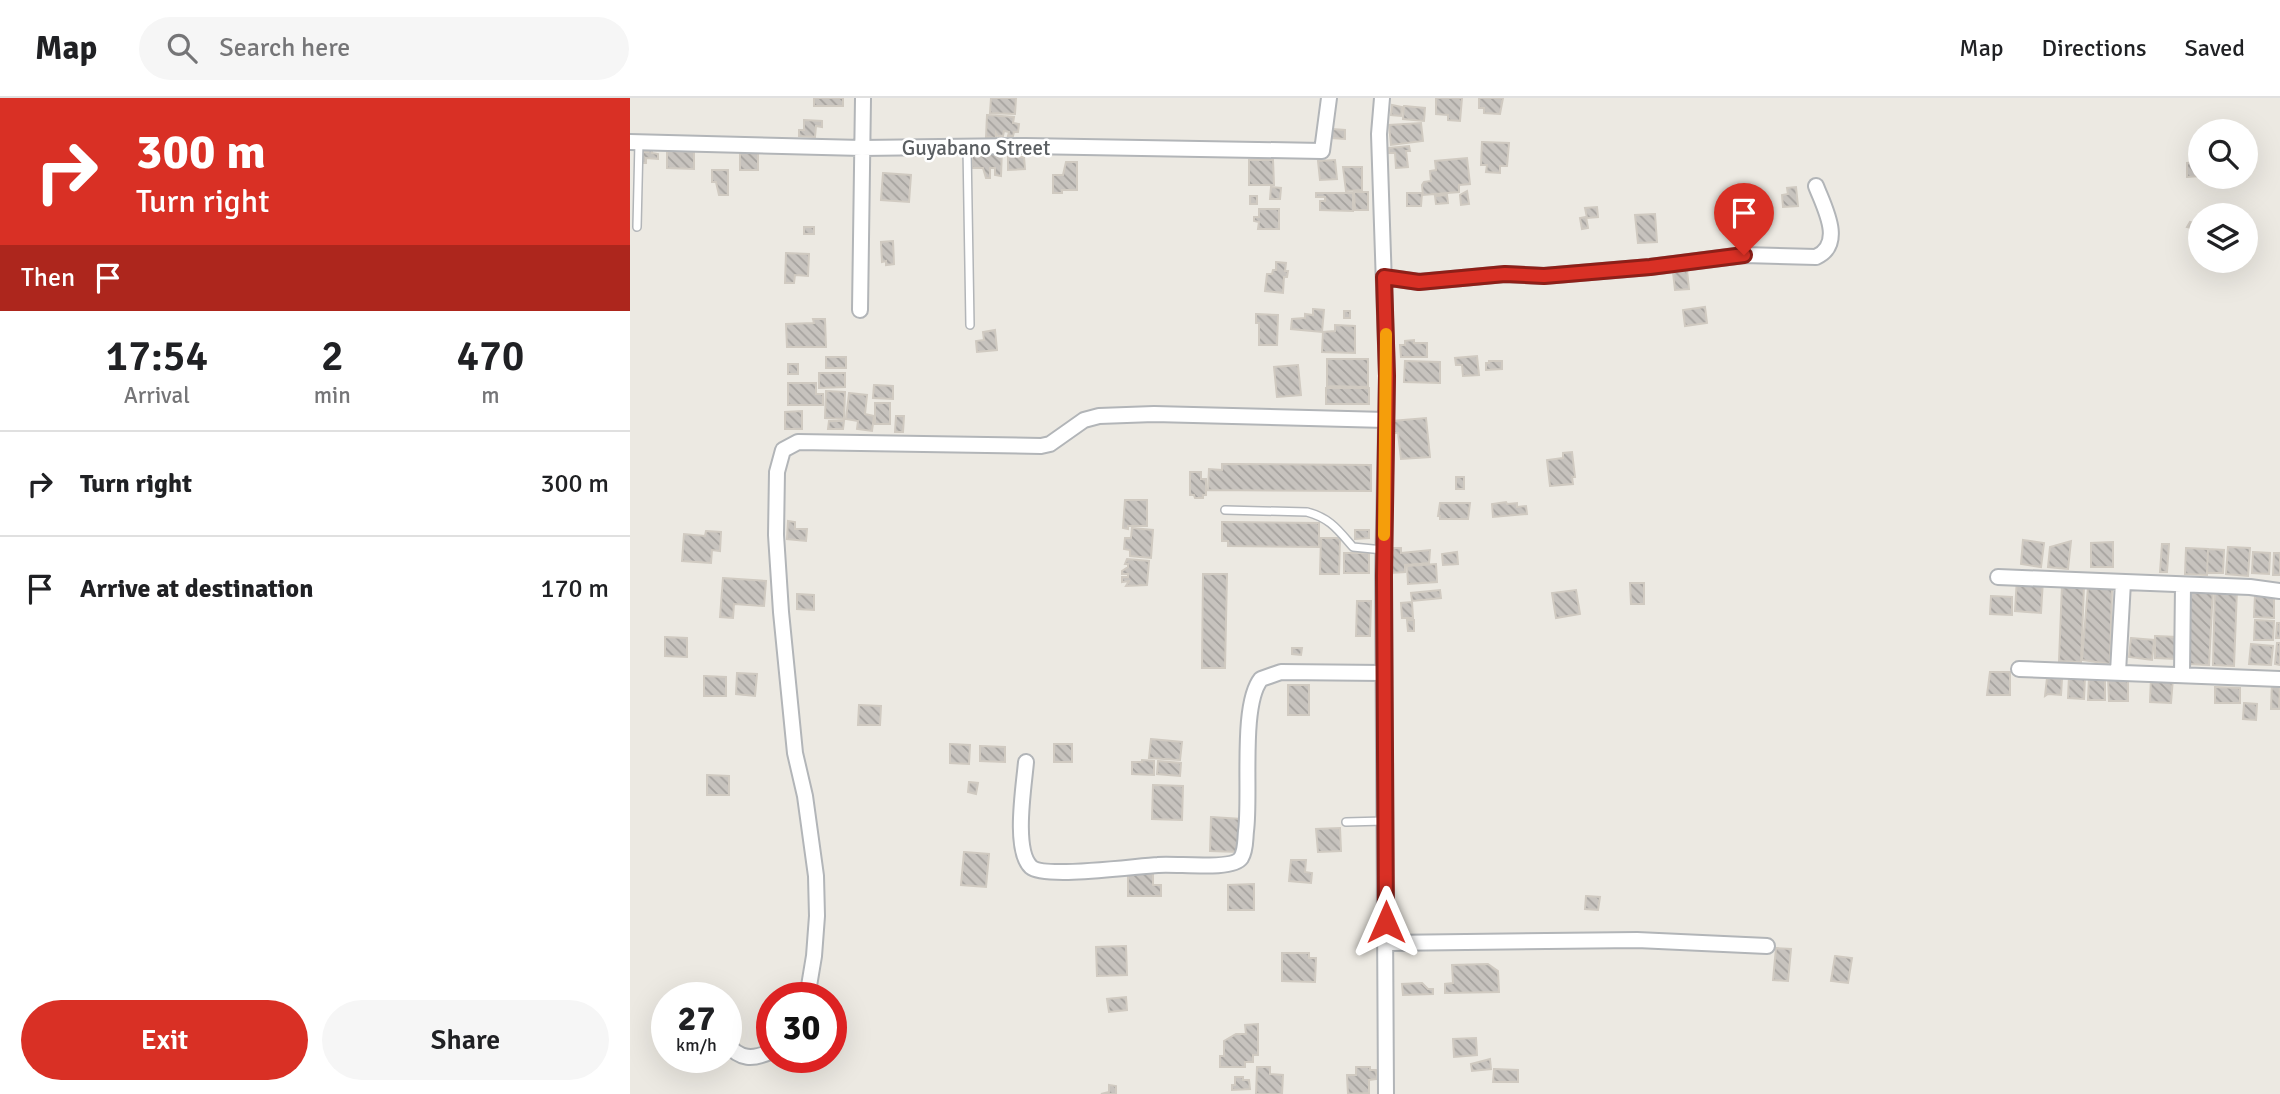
<!DOCTYPE html>
<style>
body{margin:0;font-family:Signika,sans-serif;background:#f6f6f6;color:#202124;height:100vh;display:flex;flex-direction:column;font-size:26px;white-space:nowrap}
*{box-sizing:border-box;margin:0}
p{font-size:23px;color:#757577}
.icon{flex:none;width:38px;height:38px;fill:none;stroke:currentColor;stroke-width:2;stroke-linecap:round;stroke-linejoin:round}
.map{position:relative;flex:1;overflow:hidden}
.details{display:flex;flex-direction:column;background:#fff;width:630px}
.details>*{flex:none}
.top-card{background:#d93025;color:#fff;overflow:hidden}
.buttons{position:absolute;left:1558px;top:21px;display:grid;gap:14px}
.buttons a{display:grid;place-items:center;width:70px;height:70px;border-radius:50%;background:#fff;box-shadow:0 7px 28px #0002;font-size:35px}
.speed{position:absolute;left:21px;top:884px;display:flex;gap:14px;font-size:35px;font-weight:700;text-align:center}
.speed>*{display:grid;place-content:center;width:91px;height:91px;border-radius:50%;background:#fff;box-shadow:0 7px 28px #0002;line-height:1}
.speed small{font-size:18px;font-weight:400}
.speed .limit{border:10px solid #d22;background:#fff;color:#111}
.pin{position:absolute;display:grid;place-items:center;width:60px;height:60px;color:#fff;margin:-72px -30px;border-radius:50% 50% 50% 0;rotate:-45deg;box-shadow:0 0 7px #0007}
.pin .icon{rotate:45deg}
.me{position:absolute;width:77px;margin:-38px;rotate:0deg;stroke-linejoin:round;filter:drop-shadow(0 0 5px #0008)}
.turn{display:flex;align-items:center;gap:24px;height:147px;padding:0 21px;font-size:32px}
.turn .icon{width:91px;height:91px;stroke-width:2.5}
.turn b{display:block;font-size:49px;line-height:60px}
.then{display:flex;align-items:center;height:66px;padding:0 21px;background:#0003;gap:14px;font-size:26px}
.eta{display:flex;justify-content:space-evenly;align-items:center;height:119px;text-align:center}
.eta b{font-size:42px;font-weight:600;line-height:49px}
.action{display:flex;gap:14px;margin-top:auto;padding:14px 21px}
.action a{flex:1;height:80px;border-radius:42px;background:#d93025;color:#fff;font-size:28px;font-weight:600;line-height:80px;text-align:center}
.action a+a{background:#f6f6f6;color:#202124}
ul{padding:0;list-style:none}
li{display:flex;align-items:center;gap:21px;height:105px;padding:0 21px;border-top:2px solid #e0e0e0}
li div{flex:1}
li b{display:block;font-size:26px}
li em{font-style:normal}
header{display:flex;align-items:center;gap:42px;box-sizing:border-box;height:98px;padding:0 35px;background:#fff;border-bottom:2px solid #e0e0e0}
header strong{font-size:33px}
nav{display:flex;gap:38px;margin-inline-start:auto;font-size:24px}
.search{width:490px;height:63px;background:#f6f6f6;display:flex;align-items:center;gap:18px;box-sizing:border-box;padding:0 24px;border-radius:38px;color:#757577;font-size:26px}
main{display:flex;flex:1;min-height:0}
.map>svg:first-child{display:block}
.building{fill:url(#building-back-hatch);stroke:#d0cac1;stroke-width:2}
.lines{fill:none;stroke-linecap:round;stroke-linejoin:round}
.lane-casing{stroke:#b2b5b8;stroke-width:10}
.street-casing{stroke:#b2b5b8;stroke-width:18}
.lane{stroke:#fff;stroke-width:7}
.street{stroke:#fff;stroke-width:14}
.route-casing{stroke:#8d1f18;stroke-width:18}
.route{stroke:#d93025;stroke-width:12}
.slow{stroke:#f59e0b;stroke-width:12}
.labels{text-anchor:middle;dominant-baseline:central;stroke-width:5;stroke-linejoin:round;paint-order:stroke}
.street-label{font-size:21px;fill:#5a5e61;stroke:#fff}
</style>
<header>
<strong>Map</strong>
<div class="search"><svg class="icon" aria-label="search" viewBox="0 0 24 24"><circle cx="10" cy="10" r="6"/><path d="M15 15l6 6"/></svg>Search here</div>
<nav><a>Map</a><a>Directions</a><a>Saved</a></nav>
</header>
<main>
<section class="details">
<div class="top-card">
<div class="turn"><svg class="icon" aria-label="right" viewBox="0 0 24 24"><path d="M7 20v-9h11M14 6l5 5-5 5"/></svg><div><b>300 m</b>Turn right</div></div>
<div class="then">Then<svg class="icon" aria-label="arrive" viewBox="0 0 24 24"><path d="M6 21V4h12l-3 4 3 4H6"/></svg></div>
</div>
<div class="eta">
<div><b>17:54</b><p>Arrival</p></div>
<div><b>2</b><p>min</p></div>
<div><b>470</b><p>m</p></div>
</div>
<ul>
<li><svg class="icon" aria-label="right" viewBox="0 0 24 24"><path d="M7 20v-9h11M14 6l5 5-5 5"/></svg><div><b>Turn right</b></div><em>300 m</em></li>
<li><svg class="icon" aria-label="arrive" viewBox="0 0 24 24"><path d="M6 21V4h12l-3 4 3 4H6"/></svg><div><b>Arrive at destination</b></div><em>170 m</em></li>
</ul>
<div class="action"><a>Exit</a><a>Share</a></div>
</section>
<div class="map">
<svg width="1650" height="996" viewBox="0 0 1650 996">
<defs>
<pattern id="building-back-hatch" width="6" height="6" patternUnits="userSpaceOnUse" patternTransform="scale(1.75)"><rect width="6" height="6" fill="#c7c3be"/><path d="M-1 5l2 2M0 0l6 6M5-1l2 2" fill="none" stroke="#a5a29e"/></pattern>
</defs>
<rect width="100%" height="100%" fill="#ece9e2"/>
<!-- building -->
<path class="building" d="M 184,0 L 213,0 L 213,8 L 184,8 Z
M 361,0 L 386,0 L 385,16 L 360,15 Z
M 806,0 L 832,0 L 830,23 L 818,22 L 818,17 L 806,16 Z
M 849,0 L 873,0 L 870,16 L 854,15 L 854,10 L 849,10 Z
M 762,7 L 772,9 L 771,18 L 761,17 Z
M 774,8 L 795,10 L 794,23 L 773,21 Z
M 357,17 L 384,19 L 383,25 L 389,26 L 388,34 L 384,34 L 383,38 L 378,38 L 379,34 L 374,33 L 373,38 L 368,38 L 366,35 L 366,40 L 356,39 Z
M 174,22 L 192,23 L 192,29 L 186,28 L 185,39 L 169,38 L 169,32 L 174,32 Z
M 791,25 L 793,43 L 761,47 L 759,27 Z
M 702,31 L 715,32 L 715,41 L 701,40 Z
M 852,44 L 879,45 L 877,68 L 870,68 L 870,75 L 856,74 L 857,67 L 851,67 Z
M 779,48 L 780,53 L 776,53 L 778,69 L 766,70 L 765,55 L 759,55 L 759,50 Z
M 128,50 L 128,72 L 110,72 L 110,51 Z
M 342,50 L 372,50 L 371,78 L 365,77 L 365,70 L 360,70 L 360,80 L 356,80 L 353,70 L 342,70 Z
M 18,51 L 22,51 L 22,55 L 28,56 L 28,61 L 16,60 L 16,65 L 12,65 L 13,54 L 18,54 Z
M 37,53 L 64,54 L 64,71 L 37,70 Z
M 378,59 L 394,59 L 395,71 L 378,72 Z
M 837,60 L 840,86 L 829,87 L 829,94 L 793,97 L 792,87 L 794,84 L 801,83 L 800,73 L 806,72 L 805,63 Z
M 619,62 L 643,62 L 644,87 L 619,87 Z
M 705,62 L 707,81 L 690,82 L 688,63 Z
M 436,64 L 447,64 L 447,92 L 432,92 L 432,95 L 423,95 L 423,77 L 433,77 Z
M 1570,64 L 1570,78 L 1557,79 L 1557,65 Z
M 713,69 L 732,69 L 732,92 L 716,93 Z
M 82,72 L 98,72 L 98,97 L 89,97 L 86,84 L 82,84 Z
M 253,75 L 281,77 L 279,104 L 251,102 Z
M 641,89 L 651,90 L 650,101 L 640,101 Z
M 1166,89 L 1168,108 L 1153,109 L 1152,97 L 1158,96 L 1157,90 Z
M 837,93 L 839,106 L 831,107 L 830,97 Z
M 724,94 L 738,94 L 738,112 L 725,112 Z
M 686,95 L 723,95 L 723,113 L 690,112 L 690,103 L 695,103 L 695,99 L 686,99 Z
M 777,95 L 792,95 L 791,108 L 777,108 Z
M 817,97 L 818,105 L 806,106 L 805,98 Z
M 620,98 L 627,98 L 627,106 L 620,106 Z
M 967,109 L 968,119 L 957,120 L 955,110 Z
M 629,111 L 649,111 L 649,131 L 628,131 L 629,124 L 624,123 L 624,119 L 629,119 Z
M 1025,116 L 1027,144 L 1008,145 L 1005,117 Z
M 956,119 L 958,130 L 952,131 L 950,120 Z
M 1560,124 L 1568,126 L 1567,131 L 1557,129 Z
M 174,129 L 184,129 L 184,136 L 174,136 Z
M 263,143 L 264,166 L 256,167 L 256,163 L 252,164 L 251,144 Z
M 156,155 L 179,156 L 178,178 L 165,177 L 164,185 L 155,185 Z
M 646,164 L 656,165 L 655,173 L 658,173 L 657,179 L 654,179 L 653,195 L 635,193 L 637,176 L 642,176 L 643,172 L 646,172 Z
M 1057,172 L 1059,191 L 1045,192 L 1043,174 Z
M 1075,209 L 1077,225 L 1055,228 L 1053,212 Z
M 683,211 L 694,212 L 692,234 L 661,231 L 662,221 L 675,220 L 675,216 L 683,217 Z
M 714,213 L 720,213 L 720,220 L 714,220 Z
M 626,216 L 648,217 L 647,247 L 629,247 L 629,225 L 626,225 Z
M 183,221 L 195,221 L 196,249 L 157,249 L 156,226 L 184,225 Z
M 705,227 L 725,228 L 725,255 L 692,254 L 693,234 L 705,233 Z
M 365,232 L 367,252 L 347,254 L 346,243 L 354,242 L 353,234 Z
M 784,242 L 784,245 L 797,245 L 797,259 L 771,259 L 770,247 L 775,247 L 775,243 Z
M 847,258 L 849,277 L 833,278 L 832,267 L 826,267 L 825,260 Z
M 196,259 L 216,259 L 216,270 L 196,270 Z
M 697,261 L 738,261 L 738,289 L 697,288 Z
M 775,263 L 810,264 L 810,285 L 774,284 Z
M 859,263 L 872,263 L 872,271 L 856,272 L 856,265 L 859,265 Z
M 158,266 L 168,266 L 168,276 L 158,276 Z
M 668,267 L 671,297 L 647,299 L 644,269 Z
M 189,275 L 215,275 L 215,289 L 189,290 Z
M 158,285 L 186,285 L 186,296 L 193,296 L 193,307 L 158,307 Z
M 244,287 L 263,288 L 263,301 L 243,300 Z
M 696,290 L 739,290 L 739,306 L 696,306 Z
M 196,293 L 215,294 L 214,321 L 195,320 Z
M 219,295 L 237,297 L 235,316 L 244,318 L 242,333 L 227,331 L 228,323 L 216,321 Z
M 245,305 L 260,305 L 260,326 L 245,326 Z
M 172,313 L 172,331 L 155,331 L 155,314 Z
M 266,318 L 274,318 L 273,334 L 265,334 Z
M 796,320 L 800,359 L 771,361 L 768,335 L 764,335 L 762,323 Z
M 199,323 L 214,323 L 213,331 L 198,331 Z
M 942,354 L 945,379 L 942,379 L 943,386 L 920,388 L 917,362 L 933,360 L 933,355 Z
M 592,366 L 741,367 L 741,393 L 578,392 L 579,371 L 592,372 Z
M 560,374 L 571,374 L 571,381 L 576,381 L 576,397 L 573,397 L 573,400 L 565,400 L 564,397 L 560,397 Z
M 826,379 L 834,379 L 834,391 L 826,391 Z
M 495,402 L 517,402 L 517,428 L 498,428 L 498,431 L 493,430 Z
M 876,404 L 877,406 L 887,405 L 887,409 L 896,408 L 897,416 L 863,419 L 862,406 Z
M 810,405 L 840,405 L 838,421 L 810,421 L 810,418 L 808,418 Z
M 158,423 L 165,424 L 165,431 L 177,431 L 176,443 L 157,441 Z
M 592,424 L 689,425 L 689,449 L 598,448 L 598,443 L 592,443 Z
M 502,430 L 523,432 L 521,460 L 500,458 L 500,452 L 494,451 L 495,440 L 501,440 Z
M 725,432 L 739,432 L 739,440 L 725,441 Z
M 76,433 L 91,434 L 90,453 L 82,452 L 81,465 L 52,463 L 54,436 L 75,438 Z
M 691,440 L 710,440 L 709,476 L 690,476 Z
M 1393,442 L 1414,445 L 1411,469 L 1391,466 Z
M 1441,443 L 1438,471 L 1418,469 L 1420,449 Z
M 1483,444 L 1483,469 L 1461,469 L 1461,445 Z
M 1532,446 L 1539,446 L 1537,474 L 1530,474 Z
M 1598,449 L 1620,450 L 1618,478 L 1596,476 Z
M 762,450 L 771,450 L 771,455 L 800,452 L 799,465 L 775,467 L 775,474 L 760,475 L 758,455 L 763,455 Z
M 1556,450 L 1578,451 L 1577,477 L 1555,476 Z
M 1578,451 L 1594,452 L 1593,475 L 1577,475 Z
M 827,454 L 828,466 L 813,467 L 812,456 Z
M 1623,454 L 1640,455 L 1639,476 L 1622,475 Z
M 714,455 L 739,455 L 739,475 L 714,475 Z
M 1644,455 L 1650,455 L 1650,477 L 1643,477 Z
M 497,461 L 519,463 L 517,487 L 496,488 L 499,483 L 492,484 L 492,479 L 498,479 L 498,476 L 492,476 L 492,473 L 498,469 L 498,466 L 495,466 Z
M 806,466 L 807,484 L 778,486 L 777,468 Z
M 573,476 L 597,476 L 595,570 L 572,570 Z
M 93,480 L 136,483 L 134,508 L 104,506 L 103,520 L 90,519 Z
M 1387,480 L 1413,482 L 1411,515 L 1385,513 Z
M 1000,485 L 1014,485 L 1014,506 L 1001,506 Z
M 1432,487 L 1454,488 L 1451,564 L 1429,563 Z
M 1458,489 L 1482,490 L 1480,566 L 1452,562 Z
M 1561,489 L 1583,490 L 1579,567 L 1557,566 Z
M 1585,490 L 1607,491 L 1604,568 L 1583,567 Z
M 810,492 L 811,500 L 782,503 L 781,495 Z
M 946,492 L 950,516 L 926,520 L 922,495 Z
M 167,496 L 184,497 L 184,512 L 167,511 Z
M 1625,497 L 1644,497 L 1644,520 L 1624,519 Z
M 1361,498 L 1382,499 L 1382,517 L 1360,516 Z
M 727,503 L 741,503 L 740,538 L 726,538 Z
M 782,504 L 783,520 L 772,520 L 771,505 Z
M 777,522 L 784,522 L 784,533 L 778,533 Z
M 1625,522 L 1644,523 L 1643,542 L 1624,542 Z
M 1647,525 L 1650,525 L 1650,540 L 1646,540 Z
M 1525,538 L 1548,539 L 1547,561 L 1525,560 Z
M 35,539 L 57,540 L 57,559 L 35,558 Z
M 1501,540 L 1524,542 L 1522,562 L 1499,559 Z
M 1647,545 L 1650,545 L 1650,567 L 1645,566 Z
M 1621,546 L 1643,548 L 1641,567 L 1619,566 Z
M 662,550 L 672,550 L 671,557 L 662,556 Z
M 1360,574 L 1380,574 L 1380,597 L 1357,597 Z
M 107,575 L 127,576 L 125,598 L 106,596 Z
M 74,578 L 96,579 L 96,598 L 74,598 Z
M 1439,578 L 1455,579 L 1454,601 L 1438,600 Z
M 1459,579 L 1475,579 L 1475,602 L 1458,602 Z
M 1478,579 L 1498,579 L 1498,603 L 1479,603 Z
M 1521,579 L 1543,580 L 1541,605 L 1520,604 Z
M 1417,580 L 1432,581 L 1431,597 L 1418,596 L 1415,598 Z
M 1642,584 L 1650,584 L 1649,611 L 1641,611 Z
M 658,587 L 679,587 L 679,617 L 658,617 Z
M 1585,589 L 1610,590 L 1610,605 L 1585,605 Z
M 1614,605 L 1627,606 L 1626,622 L 1613,621 Z
M 229,607 L 251,608 L 250,627 L 228,627 Z
M 521,641 L 552,644 L 550,662 L 519,660 Z
M 320,646 L 340,647 L 339,666 L 320,665 Z
M 424,646 L 442,646 L 442,664 L 424,664 Z
M 350,648 L 375,649 L 375,664 L 350,663 Z
M 512,662 L 524,663 L 524,677 L 502,676 L 502,664 L 512,664 Z
M 528,663 L 551,665 L 550,678 L 527,676 Z
M 77,677 L 99,678 L 99,697 L 77,697 Z
M 339,684 L 348,685 L 346,696 L 338,694 Z
M 523,687 L 553,688 L 552,722 L 522,721 Z
M 581,719 L 612,721 L 610,754 L 580,753 Z
M 710,730 L 711,753 L 688,754 L 686,731 Z
M 334,754 L 359,756 L 356,789 L 331,787 Z
M 661,762 L 676,762 L 675,774 L 682,775 L 681,785 L 659,783 Z
M 498,776 L 523,776 L 523,787 L 531,787 L 531,798 L 498,798 Z
M 624,786 L 624,812 L 598,812 L 598,787 Z
M 956,798 L 970,799 L 968,812 L 955,811 Z
M 496,848 L 497,877 L 467,878 L 466,849 Z
M 1146,850 L 1161,851 L 1158,883 L 1143,882 Z
M 652,855 L 679,855 L 679,860 L 686,860 L 685,884 L 652,883 Z
M 1205,858 L 1222,860 L 1218,885 L 1201,883 Z
M 858,866 L 868,873 L 869,894 L 815,895 L 815,886 L 823,885 L 822,867 Z
M 792,885 L 798,891 L 803,891 L 803,896 L 773,897 L 772,886 Z
M 496,899 L 497,912 L 479,914 L 477,901 Z
M 26,912 L 37,912 L 37,932 L 26,931 Z
M 628,926 L 628,957 L 623,957 L 623,964 L 615,964 L 615,969 L 590,969 L 590,958 L 594,958 L 594,943 L 606,936 L 616,936 L 615,927 Z
M 846,940 L 847,957 L 824,959 L 823,941 Z
M 860,961 L 861,971 L 842,973 L 841,966 Z
M 627,969 L 640,969 L 640,976 L 653,977 L 652,996 L 626,996 Z
M 726,969 L 740,969 L 740,972 L 746,972 L 747,981 L 739,982 L 739,995 L 718,996 L 717,977 L 726,977 Z
M 864,971 L 888,972 L 888,984 L 863,984 Z
M 605,979 L 613,979 L 613,982 L 619,982 L 620,991 L 602,992 L 602,987 L 605,987 Z
M 479,987 L 486,988 L 486,996 L 471,996 L 479,994 Z"/>
<g class="lines">
<defs>
<path id="lane" d="M 337,49 L 340,227
M 7,129 L 9,44
M 595,412 L 677,414 C 700,420 708,432 723,449 L 753,452
M 716,724 L 754,723"/>
<path id="street" d="M 752,0 L 749,36 L 757,278 L 753,478 L 756,996
M 0,44 L 232,50 L 396,48 L 692,53 L 699,0
M 754,179 L 789,184 L 875,176 L 914,178 L 1020,169 L 1114,157 L 1186,159 C 1215,146 1194,109 1186,88
M 230,212 L 233,0
M 1368,479 L 1620,489 L 1650,493
M 1389,571 L 1650,581
M 1488,574 L 1493,484
M 1552,577 L 1553,487
M 396,664 C 394,688 383,752 401,769 C 415,781 506,768 528,767 C 545,765 602,773 611,760 C 616,752 615,742 616,733 C 621,697 610,607 631,581 L 651,574 L 753,575
M 756,845 L 1007,842 L 1137,848
M 177,900 L 184,858 L 187,818 L 186,778 L 175,698 L 165,655 L 151,514 L 146,437 L 147,374 L 153,352 L 168,344 L 411,348 L 420,346 L 454,322 L 469,318 L 524,316 L 756,322
M 96,945 C 110,962 123,962 142,953"/>
</defs>
<!-- lane casing -->
<use href="#lane" class="lane-casing"/>
<!-- street casing -->
<use href="#street" class="street-casing"/>
<!-- lane -->
<use href="#lane" class="lane"/>
<!-- street -->
<use href="#street" class="street"/>
</g>
<g class="lines">
<defs>
<path id="route" d="M 756,824 L 754,478 L 757,278 L 754,179 L 789,184 L 875,176 L 914,178 L 1020,169 L 1114,157"/>
</defs>
<!-- route casing -->
<use href="#route" class="route-casing"/>
<!-- route -->
<use href="#route" class="route"/>
<!-- slow -->
<path class="slow" d="M 754,437 L 756,236"/>
</g>
<g class="labels">
<!-- street labels -->
<g class="street-label">
<text x="346" y="50">Guyabano Street</text>
</g>
</g>
</svg>
<div class="buttons">
<a><svg class="icon" aria-label="search" viewBox="0 0 24 24"><circle cx="10" cy="10" r="6"/><path d="M15 15l6 6"/></svg></a>
<a><svg class="icon" aria-label="layers" viewBox="0 0 24 24"><path d="M12 4l9 5-9 5-9-5zM3 14l9 5 9-5"/></svg></a>
</div>
<div class="speed"><div>27<small>km/h</small></div><div class="limit">30</div></div>
<div class="pin" style="left:1114px;top:157px;background:#d93025"><svg class="icon" aria-label="arrive" viewBox="0 0 24 24"><path d="M6 21V4h12l-3 4 3 4H6"/></svg></div>
<svg class="me" style="left:756px;top:824px" viewBox="-20 -20 40 40"><path d="M0-17L14 15 0 8-14 15z" fill="#d93025" stroke="#fff" stroke-width="4"/></svg>
</div>
</main>
